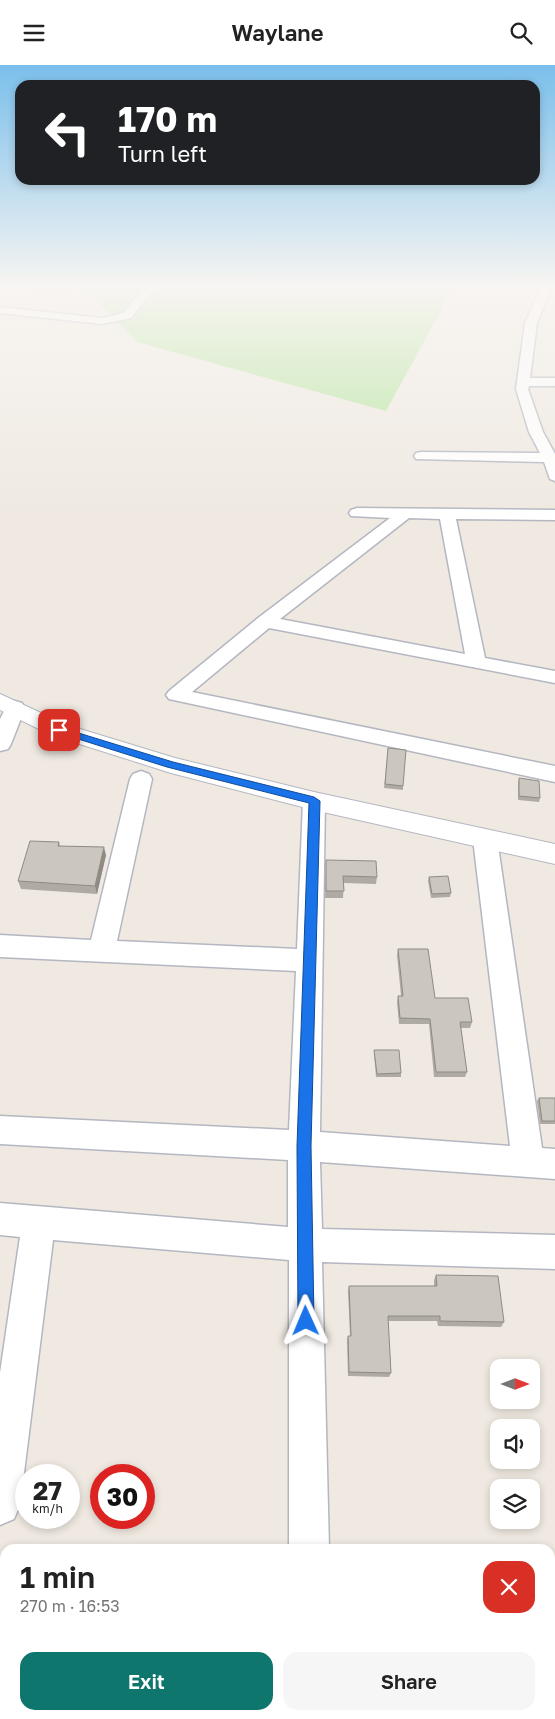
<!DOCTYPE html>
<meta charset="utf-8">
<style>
body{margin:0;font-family:"Golos Text",sans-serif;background:#f6f6f6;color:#222;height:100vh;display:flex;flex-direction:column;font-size:19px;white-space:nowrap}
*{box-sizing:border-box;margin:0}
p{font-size:16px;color:#767676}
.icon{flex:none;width:28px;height:28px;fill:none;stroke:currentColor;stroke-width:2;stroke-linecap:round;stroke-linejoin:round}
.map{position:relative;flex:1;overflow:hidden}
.details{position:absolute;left:0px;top:1479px;width:555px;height:176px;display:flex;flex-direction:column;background:#fff;border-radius:15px 15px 0 0;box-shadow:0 2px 8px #0003}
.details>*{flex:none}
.top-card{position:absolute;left:15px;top:15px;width:525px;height:105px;border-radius:15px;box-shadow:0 2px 8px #0003;background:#202124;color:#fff;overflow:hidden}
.needle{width:32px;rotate:90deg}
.fabs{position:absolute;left:490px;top:1294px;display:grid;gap:10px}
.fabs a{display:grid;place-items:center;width:50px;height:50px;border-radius:10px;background:#fff;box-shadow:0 2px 8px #0003;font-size:25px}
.speed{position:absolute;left:15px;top:1399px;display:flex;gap:10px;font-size:25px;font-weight:700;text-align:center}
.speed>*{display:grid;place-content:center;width:65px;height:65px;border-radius:50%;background:#fff;box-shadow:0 2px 8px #0003;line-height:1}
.speed small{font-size:12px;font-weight:400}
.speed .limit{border:8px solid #d22;background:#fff;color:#111}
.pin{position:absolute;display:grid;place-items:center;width:42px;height:42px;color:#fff;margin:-21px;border-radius:10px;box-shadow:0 2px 8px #0006}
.me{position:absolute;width:55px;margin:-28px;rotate:359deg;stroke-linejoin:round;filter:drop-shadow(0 0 4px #0008)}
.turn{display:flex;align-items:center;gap:18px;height:105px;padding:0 20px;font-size:22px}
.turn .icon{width:65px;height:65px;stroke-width:2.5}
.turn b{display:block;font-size:35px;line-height:42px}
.round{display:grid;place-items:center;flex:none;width:52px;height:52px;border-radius:15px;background:#f6f6f6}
.head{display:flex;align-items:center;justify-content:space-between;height:85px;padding:0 20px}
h1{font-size:30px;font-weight:600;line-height:38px}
.action{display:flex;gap:10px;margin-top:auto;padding:10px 20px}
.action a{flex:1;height:58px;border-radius:15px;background:#0f766e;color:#fff;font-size:20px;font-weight:600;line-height:58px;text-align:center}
.action a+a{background:#f6f6f6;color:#222}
header{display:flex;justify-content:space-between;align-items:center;height:65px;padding:0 20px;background:#fff;font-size:22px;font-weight:600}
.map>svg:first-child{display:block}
.green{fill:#b6e59e}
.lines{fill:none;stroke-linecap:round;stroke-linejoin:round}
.service-casing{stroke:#b4b7c1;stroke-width:3}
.minor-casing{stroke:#b4b7c1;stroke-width:3}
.tertiary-casing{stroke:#b4b7c1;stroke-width:2}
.service{fill:#fff;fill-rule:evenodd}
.minor{fill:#fff;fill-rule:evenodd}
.tertiary{fill:#fff;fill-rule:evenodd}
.wall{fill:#afaba4}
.shaded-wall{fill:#8e8b86}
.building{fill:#cbc7bf;stroke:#8e8b86}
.route{fill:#1a73e8;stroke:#114b97}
</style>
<header><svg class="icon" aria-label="menu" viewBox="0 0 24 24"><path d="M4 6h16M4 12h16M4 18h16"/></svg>Waylane<svg class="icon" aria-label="search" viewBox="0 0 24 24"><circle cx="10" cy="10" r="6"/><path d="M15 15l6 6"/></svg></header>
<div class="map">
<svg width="555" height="1654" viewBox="0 0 555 1654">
<rect width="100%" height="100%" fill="#efe9e1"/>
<!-- green -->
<path class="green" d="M 81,220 L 455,220 L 386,346 L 137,277 Z"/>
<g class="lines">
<defs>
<path id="service" d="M 17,220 L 27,220 L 69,230 L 66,232 Z"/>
<path id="minor" d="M 146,220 L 157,220 L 131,253 L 102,259 L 0,248 L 0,242 L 102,253 L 123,248 Z
M 542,220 L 552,220 L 537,258 L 530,313 L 555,313 L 555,321 L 529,321 L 528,324 L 543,367 L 555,389 L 555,416 L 550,414 L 544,397 L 416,394 L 414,391 L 416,388 L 421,387 L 540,388 L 529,367 L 516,324 L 525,258 Z
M 357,443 L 555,445 L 555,455 L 456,454 L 485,593 L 555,606 L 555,618 L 269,563 L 192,627 L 555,701 L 555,717 L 169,634 L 166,630 L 169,626 L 258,553 L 390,453 L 351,451 L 349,448 L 351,445 ZM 409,453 L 440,454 L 465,589 L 280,554 Z
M 15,636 L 22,638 L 25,643 L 11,679 L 8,684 L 0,686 L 0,654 L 8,638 Z
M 141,706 L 149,709 L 152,714 L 117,876 L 297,884 L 303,736 L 306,730 L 314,728 L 322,730 L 325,736 L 320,1067 L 510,1081 L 473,774 L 477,768 L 485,765 L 493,768 L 497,774 L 542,1083 L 555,1084 L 555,1114 L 320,1097 L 322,1164 L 555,1170 L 555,1204 L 322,1197 L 329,1484 L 289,1484 L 289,1195 L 53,1175 L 20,1440 L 14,1454 L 0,1460 L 0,1308 L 20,1172 L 0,1170 L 0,1138 L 288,1162 L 288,1095 L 0,1079 L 0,1051 L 289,1065 L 296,906 L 0,892 L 0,870 L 91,875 L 130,714 L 133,709 Z
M 289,1650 L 333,1650 L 333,1654 L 289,1654 Z"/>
<path id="tertiary" d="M 0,629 L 67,660 L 175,693 L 314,727 L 555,779 L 555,799 L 314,745 L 171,708 L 51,670 L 0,645 Z"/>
</defs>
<!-- service casing -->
<use href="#service" class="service-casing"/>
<!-- minor casing -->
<use href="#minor" class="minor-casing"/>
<!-- tertiary casing -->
<use href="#tertiary" class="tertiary-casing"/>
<!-- service -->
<use href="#service" class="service"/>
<!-- minor -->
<use href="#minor" class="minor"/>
<!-- tertiary -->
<use href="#tertiary" class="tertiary"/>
</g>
<!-- wall -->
<path class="wall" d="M 388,683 L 403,721 L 403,725 L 384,723 Z
M 519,713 L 540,733 L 539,737 L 518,735 L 518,718 Z
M 59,777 L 60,781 L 106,790 L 97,829 L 21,824 L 18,816 Z
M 326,801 L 377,812 L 376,819 L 344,818 L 343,833 L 325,833 Z
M 429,812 L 451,828 L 450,832 L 431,833 L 428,816 Z
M 398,884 L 435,933 L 472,957 L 470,963 L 461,963 L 467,1007 L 465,1012 L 434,1012 L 429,959 L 399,959 L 397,937 L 398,931 L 401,931 L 397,890 Z
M 374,985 L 401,1008 L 401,1012 L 376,1012 L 374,989 Z
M 539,1033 L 555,1033 L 555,1059 L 540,1059 L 537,1036 Z
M 436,1210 L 504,1257 L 501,1262 L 438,1261 L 437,1256 L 388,1256 L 391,1308 L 389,1312 L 348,1311 L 347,1275 L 348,1271 L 350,1271 L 348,1226 L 349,1221 L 434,1221 L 434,1215 Z"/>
<!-- shaded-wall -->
<path class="shaded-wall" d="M 104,782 L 106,790 L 97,829 L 95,821 Z"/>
<!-- building -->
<path class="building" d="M 388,683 L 406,685 L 403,721 L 385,719 Z
M 519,713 L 539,716 L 540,733 L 519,731 Z
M 30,776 L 59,777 L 58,781 L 104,782 L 95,821 L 18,816 Z
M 326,795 L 376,796 L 377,812 L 343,811 L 344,826 L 326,826 Z
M 448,811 L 451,828 L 432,829 L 429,812 Z
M 398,884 L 428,884 L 435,933 L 468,933 L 472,957 L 460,957 L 467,1007 L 436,1007 L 430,954 L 400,953 L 398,931 L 403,931 Z
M 374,985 L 399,985 L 401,1008 L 377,1009 Z
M 539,1033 L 555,1033 L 555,1056 L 542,1056 Z
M 436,1210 L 498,1211 L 504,1257 L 440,1256 L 440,1251 L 388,1251 L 391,1308 L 349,1307 L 348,1271 L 351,1271 L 349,1221 L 437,1221 Z
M 236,1650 L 262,1650 L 262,1654 L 236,1654 Z"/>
<!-- sky -->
<linearGradient id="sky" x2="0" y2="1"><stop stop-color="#7abfeb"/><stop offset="0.49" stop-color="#f8f5f2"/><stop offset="1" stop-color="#f8f5f2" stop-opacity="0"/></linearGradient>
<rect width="555" height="452" fill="url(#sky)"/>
<!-- route -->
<path class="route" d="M 59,662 L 173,697 L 314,732 L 320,736 L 311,1081 L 314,1256 L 312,1262 L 306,1264 L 300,1262 L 298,1256 L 297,1081 L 309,738 L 167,702 L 56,667 L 54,665 Z"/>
</svg>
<div class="fabs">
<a><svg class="needle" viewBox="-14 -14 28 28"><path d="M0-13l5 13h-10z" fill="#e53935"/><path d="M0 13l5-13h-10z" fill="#767676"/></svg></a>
<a><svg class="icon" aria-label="sound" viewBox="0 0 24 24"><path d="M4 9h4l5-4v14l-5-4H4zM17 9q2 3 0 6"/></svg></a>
<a><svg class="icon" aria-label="layers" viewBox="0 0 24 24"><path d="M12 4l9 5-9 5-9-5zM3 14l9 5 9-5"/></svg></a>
</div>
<div class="speed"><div>27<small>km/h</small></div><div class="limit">30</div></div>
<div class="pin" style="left:59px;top:665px;background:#d93025"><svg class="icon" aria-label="arrive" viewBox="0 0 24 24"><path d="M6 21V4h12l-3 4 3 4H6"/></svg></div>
<svg class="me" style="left:306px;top:1256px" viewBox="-20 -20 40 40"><path d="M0-17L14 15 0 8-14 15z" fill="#1a73e8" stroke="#fff" stroke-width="4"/></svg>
<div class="top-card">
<div class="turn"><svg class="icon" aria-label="left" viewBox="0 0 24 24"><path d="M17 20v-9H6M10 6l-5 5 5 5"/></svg><div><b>170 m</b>Turn left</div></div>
</div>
<section class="details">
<div class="head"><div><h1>1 min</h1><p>270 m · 16:53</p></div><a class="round" style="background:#d93025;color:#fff"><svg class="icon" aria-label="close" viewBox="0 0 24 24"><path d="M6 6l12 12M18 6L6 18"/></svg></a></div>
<div class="action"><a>Exit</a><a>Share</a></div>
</section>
</div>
